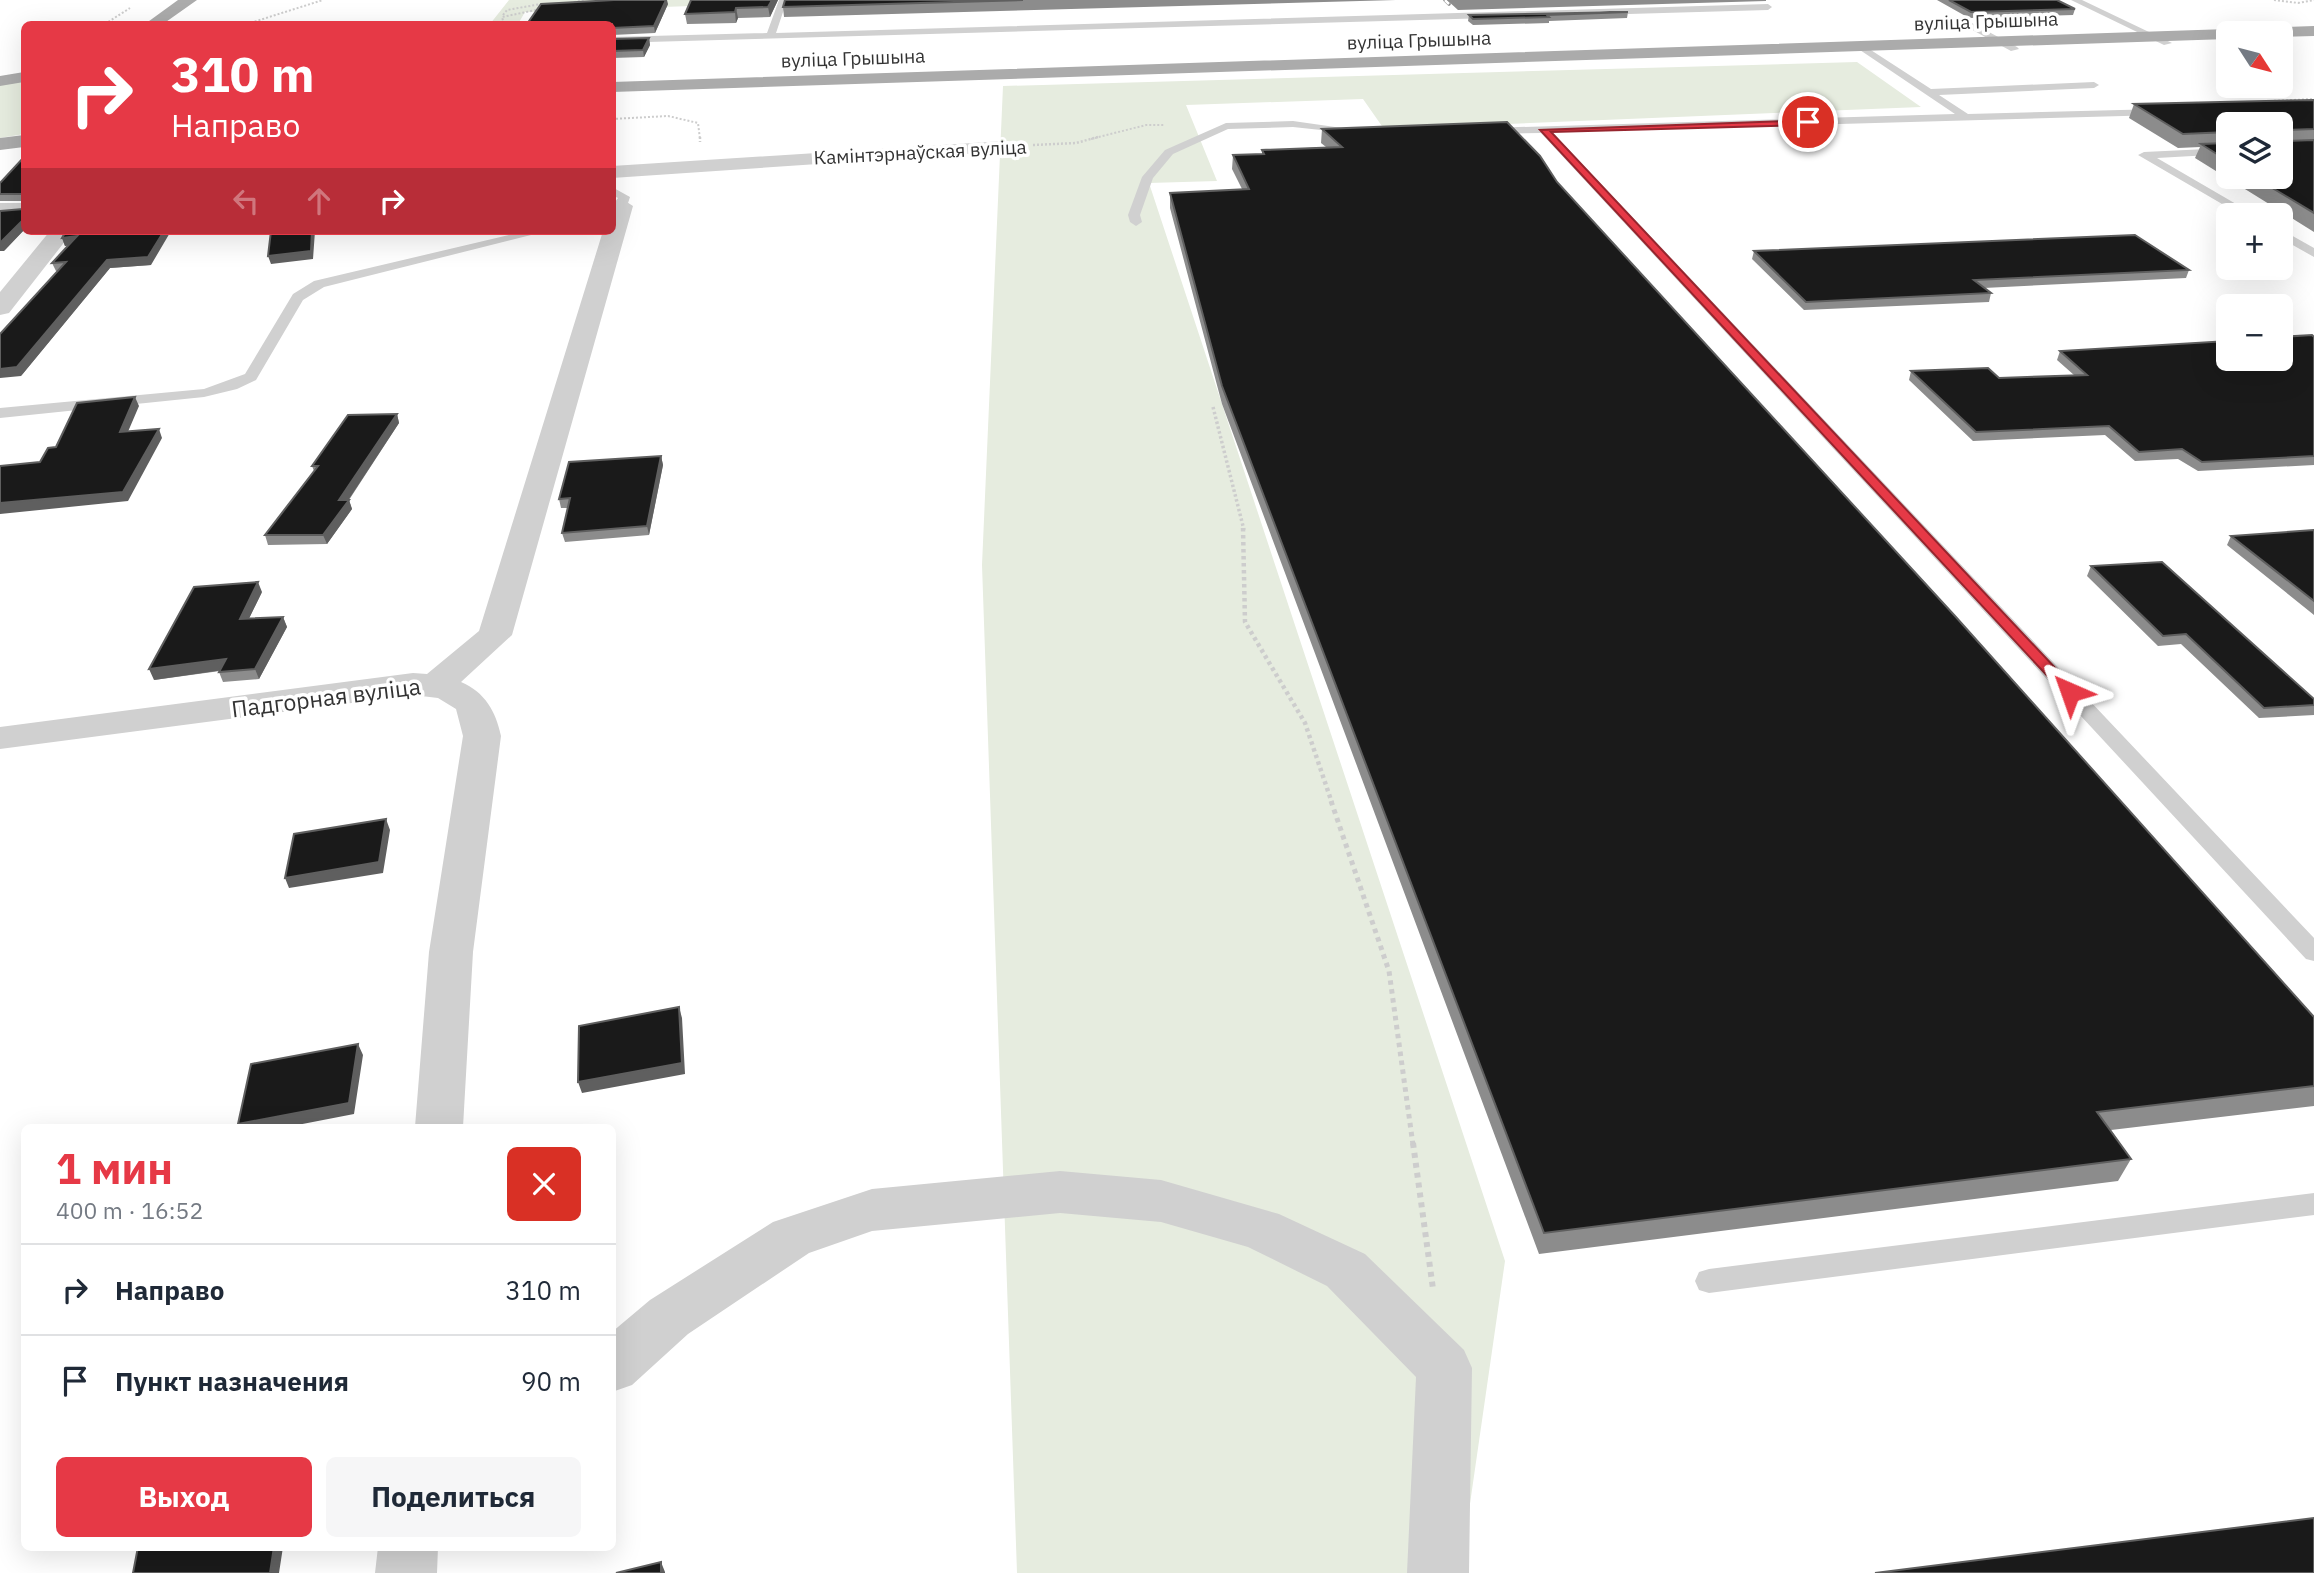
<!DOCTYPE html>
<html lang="ru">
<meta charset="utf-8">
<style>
body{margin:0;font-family:"IBM Plex Sans",sans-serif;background:#f6f6f7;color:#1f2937;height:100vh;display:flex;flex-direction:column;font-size:26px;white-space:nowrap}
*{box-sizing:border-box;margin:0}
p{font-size:23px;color:#747a83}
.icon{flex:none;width:38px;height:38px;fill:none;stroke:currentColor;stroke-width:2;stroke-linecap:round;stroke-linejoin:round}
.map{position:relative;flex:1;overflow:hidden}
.panel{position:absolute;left:21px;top:1124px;width:595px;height:427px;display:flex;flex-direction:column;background:#fff;border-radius:10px;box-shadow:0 7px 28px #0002}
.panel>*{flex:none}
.guide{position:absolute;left:21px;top:21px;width:595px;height:214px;border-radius:10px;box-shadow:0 7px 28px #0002;background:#e63946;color:#fff;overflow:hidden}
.needle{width:46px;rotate:126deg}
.controls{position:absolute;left:2216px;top:21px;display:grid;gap:14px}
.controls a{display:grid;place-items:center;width:77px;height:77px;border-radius:10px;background:#fff;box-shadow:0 7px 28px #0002;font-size:35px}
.pin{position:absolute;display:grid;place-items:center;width:60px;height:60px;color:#fff;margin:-30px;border:4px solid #fff;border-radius:50%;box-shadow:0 2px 7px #0007}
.me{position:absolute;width:77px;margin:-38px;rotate:317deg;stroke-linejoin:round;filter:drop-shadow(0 0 5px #0008)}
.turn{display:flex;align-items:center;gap:24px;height:147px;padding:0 35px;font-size:32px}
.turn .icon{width:91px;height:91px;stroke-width:2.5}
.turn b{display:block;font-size:49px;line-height:60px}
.lanes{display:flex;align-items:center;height:66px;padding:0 35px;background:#0003;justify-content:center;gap:35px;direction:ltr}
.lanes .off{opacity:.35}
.round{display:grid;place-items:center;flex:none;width:74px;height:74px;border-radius:10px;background:#f6f6f7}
.summary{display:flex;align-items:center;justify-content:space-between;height:119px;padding:0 35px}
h1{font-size:42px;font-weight:700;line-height:52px;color:#e63946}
.action{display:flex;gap:14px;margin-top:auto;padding:14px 35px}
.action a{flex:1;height:80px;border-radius:10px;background:#e63946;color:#fff;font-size:28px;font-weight:700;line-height:80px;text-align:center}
.action a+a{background:#f6f6f7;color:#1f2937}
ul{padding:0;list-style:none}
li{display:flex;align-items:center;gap:21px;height:91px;padding:0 35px;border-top:2px solid #e0e1e3}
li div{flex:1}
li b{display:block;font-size:26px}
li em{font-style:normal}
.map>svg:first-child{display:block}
.green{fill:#e6ecdf}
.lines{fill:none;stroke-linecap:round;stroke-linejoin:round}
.path-far5{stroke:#cdcdcd;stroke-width:2;stroke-dasharray:2 2;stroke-linecap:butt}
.path-far4{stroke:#cdcdcd;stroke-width:2.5;stroke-dasharray:2 2;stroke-linecap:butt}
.path-far3{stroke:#cdcdcd;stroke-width:3.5;stroke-dasharray:2.5 2.5;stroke-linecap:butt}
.path-far2{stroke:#cdcdcd;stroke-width:4.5;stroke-dasharray:3.5 3.5;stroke-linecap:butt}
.path-far1{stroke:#cdcdcd;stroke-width:5;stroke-dasharray:4.5 4.5;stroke-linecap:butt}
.path{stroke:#cdcdcd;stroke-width:6;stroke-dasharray:5 5;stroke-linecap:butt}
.service{fill:#d0d0d0;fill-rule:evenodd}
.minor{fill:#d0d0d0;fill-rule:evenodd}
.primary{fill:#ababab;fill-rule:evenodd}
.rail-casing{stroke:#888;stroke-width:3.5}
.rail{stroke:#fff;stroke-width:2.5;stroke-dasharray:7;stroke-linecap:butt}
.wall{fill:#8c8c8c;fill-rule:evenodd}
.shaded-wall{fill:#5f5f5f}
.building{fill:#1a1a1a;stroke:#5f5f5f;stroke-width:2}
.route{fill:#e63946;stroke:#96252e;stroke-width:2}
.labels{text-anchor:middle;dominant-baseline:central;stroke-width:7;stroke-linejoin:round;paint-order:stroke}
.far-street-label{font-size:19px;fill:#333;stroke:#fff}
.street-label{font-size:23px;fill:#333;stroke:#fff}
</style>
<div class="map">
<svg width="2314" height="1573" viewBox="0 0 2314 1573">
<rect width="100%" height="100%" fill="#fff"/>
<!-- green -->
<path class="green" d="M 509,0 L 693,0 L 691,6 L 525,12 L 518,24 L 490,24 Z
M 1857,62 L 1921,107 L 1384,129 L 1363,99 L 1186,105 L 1217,181 L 1149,183 L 1505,1261 L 1460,1573 L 1017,1573 L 982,565 L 1003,86 Z
M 24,79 L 24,134 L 0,138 L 0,83 Z"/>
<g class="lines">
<!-- path-far5 -->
<path class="path-far5" d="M 2274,0 L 2299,3
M 570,3 L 584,0
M 2298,3 L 2314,0
M 503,15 L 507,10 L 541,4
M 105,24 L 130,8
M 247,24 L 323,0
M 504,24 L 502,17 L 541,9
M 2270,101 L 2314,99
M 612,119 L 668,116 L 698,123 L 700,139
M 1091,139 L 1146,125 L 1165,125"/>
<!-- path-far4 -->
<path class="path-far4" d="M 700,137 L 700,142
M 1033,145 L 1076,143 L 1098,137"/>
<!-- path-far3 -->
<path class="path-far3" d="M 1213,407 L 1244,530"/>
<!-- path-far2 -->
<path class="path-far2" d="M 1243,528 L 1245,622 L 1305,723 L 1332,803"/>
<!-- path-far1 -->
<path class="path-far1" d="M 1331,801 L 1389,971 L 1413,1145"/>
<!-- path -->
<path class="path" d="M 1413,1143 L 1433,1289"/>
<!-- service -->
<path class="service" d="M 779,0 L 787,0 L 776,33 L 1768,4 L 1772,7 L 1768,10 L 612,43 L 612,37 L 767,33 Z
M 2071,0 L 2082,0 L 2172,43 L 2164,45 Z
M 1959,16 L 2017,47 L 2019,49 L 2011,51 L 1956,21 Z
M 1860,43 L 1931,89 L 2094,82 L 2099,85 L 2094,88 L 1939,95 L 1968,114 L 2160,109 L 2165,112 L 2160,115 L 1552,132 L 2314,938 L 2314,961 L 2306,959 L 1541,133 L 1488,134 L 1483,131 L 1488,128 L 1955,114 L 1857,48 Z
M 1293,121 L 1363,131 L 1358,134 L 1293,127 L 1228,129 L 1173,154 L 1153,178 L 1140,215 L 1142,222 L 1136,226 L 1130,222 L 1128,215 L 1142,177 L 1165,150 L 1226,123 Z
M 2228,148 L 2228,154 L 2157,158 L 2255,215 L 2241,215 L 2138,155 L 2144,152 Z
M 612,187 L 630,197 L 626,209 L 612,213 L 612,206 L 618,198 L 612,195 Z
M 2280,229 L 2314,248 L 2314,257 L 2280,238 Z
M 526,231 L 547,231 L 324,287 L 303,300 L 256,380 L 237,389 L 204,397 L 0,418 L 0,408 L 204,389 L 245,374 L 293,294 L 314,281 Z
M 2314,1193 L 2314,1215 L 1709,1293 L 1699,1290 L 1695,1281 L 1699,1272 L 1709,1269 Z"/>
<!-- minor -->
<path class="minor" d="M 1004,141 L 1014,147 L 1011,151 L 612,178 L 612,166 Z
M 622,199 L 633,206 L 512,635 L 461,682 C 485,692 496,712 501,736 L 473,952 L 463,1127 L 415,1127 L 429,952 L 463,736 L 456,709 L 438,698 L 413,695 L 0,749 L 0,727 L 413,673 L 427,674 L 479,631 L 603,231 L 612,231 L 612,204 Z
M 0,203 L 24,203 L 24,215 L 0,217 Z
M 50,231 L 73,231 L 9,313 L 0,315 L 0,292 Z
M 1060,1171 L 1161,1180 L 1279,1214 L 1365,1254 L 1464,1350 L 1472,1368 L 1469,1573 L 1407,1573 L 1416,1377 L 1327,1286 L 1248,1247 L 1161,1222 L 1060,1213 L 872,1231 L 809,1253 L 688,1334 L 632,1385 L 612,1392 L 612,1332 L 650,1300 L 773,1222 L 872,1189 Z
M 378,1547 L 438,1547 L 437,1573 L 375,1573 Z"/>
<!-- primary -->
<path class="primary" d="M 178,0 L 197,0 L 163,24 L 145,24 Z
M 2314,26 L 2314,36 L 2280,37 L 2280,33 L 2243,33 L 2251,28 Z
M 2228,29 L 2236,33 L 2228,33 L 2228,39 L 612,92 L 612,82 Z
M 24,72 L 24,82 L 0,86 L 0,76 Z
M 24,135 L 24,147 L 0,150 L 0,138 Z"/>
<defs>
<path id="rail" d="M 1445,0 L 1449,4"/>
</defs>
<!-- rail casing -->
<use href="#rail" class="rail-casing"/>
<!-- rail -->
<use href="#rail" class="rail"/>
</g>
<!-- wall -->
<path class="wall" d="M 691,0 L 778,0 L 770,17 L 738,18 L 736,23 L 687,24 L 685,14 Z
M 785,0 L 1396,0 L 784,17 L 783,7 Z
M 1447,0 L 1766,0 L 1766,1 L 1458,10 Z
M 1937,0 L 2057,0 L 2075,9 L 2073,15 L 1969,18 Z
M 668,4 L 655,33 L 612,35 L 612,24 Z
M 1628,12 L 1627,18 L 1549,21 L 1549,23 L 1473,25 L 1468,21 L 1469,15 Z
M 649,38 L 650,45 L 644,57 L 612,58 L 612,39 Z
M 2314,100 L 2314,232 L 2195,158 L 2200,147 L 2178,148 L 2129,118 L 2134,104 ZM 2228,124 L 2280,177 L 2228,177 Z
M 1322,129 L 1557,182 L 2314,1017 L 2314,1106 L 2111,1130 L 2131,1159 L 2118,1181 L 1539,1254 L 1222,404 L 1170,208 L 1170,193 L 1242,189 L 1232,169 L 1233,155 L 1262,154 L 1262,150 L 1326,147 L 1321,143 Z
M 24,157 L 24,230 L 4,251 L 23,209 L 23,201 L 0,201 L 0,183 Z
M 62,238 L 151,265 L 110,268 L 21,376 L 58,271 L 56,271 L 52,263 L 69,245 L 65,246 Z
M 1754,251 L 2189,270 L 2186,278 L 1984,288 L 1991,293 L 1989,302 L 1804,310 L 1752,259 Z
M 2314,337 L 2314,465 L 2198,471 L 2178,459 L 2135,461 L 2105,435 L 1973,441 L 1909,380 L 1911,371 L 1999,378 L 2074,375 L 2057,360 L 2060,351 Z
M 397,414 L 399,423 L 349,500 L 352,509 L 327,544 L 268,545 L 265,535 L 314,471 L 312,466 Z
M 661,456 L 663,465 L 649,535 L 565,542 L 562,533 L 568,508 L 561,508 L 559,499 Z
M 2314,530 L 2314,615 L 2227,545 L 2231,536 Z
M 2091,566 L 2314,699 L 2314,715 L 2259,718 L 2181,644 L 2158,646 L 2087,576 Z
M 262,592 L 249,618 L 283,617 L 287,627 L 259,679 L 223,682 L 219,672 L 220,671 L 154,680 Z"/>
<!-- shaded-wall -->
<path class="shaded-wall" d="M 666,0 L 667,0 L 668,4 L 655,33 L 654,26 Z
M 772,0 L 778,0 L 770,17 L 768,7 Z
M 736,8 L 738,18 L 736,23 L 735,12 Z
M 649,38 L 650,45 L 644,57 L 643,50 Z
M 24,219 L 24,230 L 4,251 L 0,251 L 0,243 Z
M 164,231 L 171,231 L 151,265 L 110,268 L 21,376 L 0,378 L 0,369 L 107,260 Z
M 312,231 L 315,231 L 313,259 L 271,264 L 268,256 Z
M 77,236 L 80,244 L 65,246 L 62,238 Z
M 135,397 L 139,406 L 124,441 L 120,432 Z
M 397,414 L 399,423 L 347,502 L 349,500 L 352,509 L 327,544 L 323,535 L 339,500 Z
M 159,429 L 162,438 L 128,501 L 0,514 L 0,503 Z
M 661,456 L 663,465 L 649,535 L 647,526 Z
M 258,582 L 262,592 L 244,629 L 240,619 Z
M 283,617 L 287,627 L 259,679 L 255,669 Z
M 226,659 L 230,669 L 154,680 L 149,669 Z
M 386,819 L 390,830 L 383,873 L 289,888 L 285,878 Z
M 679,1007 L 682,1018 L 685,1074 L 582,1093 L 578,1082 Z
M 358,1044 L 363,1055 L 354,1114 L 287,1127 L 240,1127 L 238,1124 Z
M 612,1210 L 615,1219 L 612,1260 Z
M 274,1547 L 283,1547 L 279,1573 L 270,1573 Z
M 661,1562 L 665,1572 L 665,1573 L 661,1573 Z"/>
<!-- building -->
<path class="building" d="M 614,0 L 666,0 L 654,26 L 612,28 L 612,24 L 527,24 L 541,4 Z
M 691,0 L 772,0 L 768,7 L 736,8 L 735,12 L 685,14 Z
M 785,0 L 1023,0 L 783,7 Z
M 1949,0 L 2057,0 L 2075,9 L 1971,12 Z
M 1628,12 L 1547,15 L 1549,17 L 1473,19 L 1469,15 Z
M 649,38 L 643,50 L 612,51 L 612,39 Z
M 2314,100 L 2314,129 L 2286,130 L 2283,138 L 2286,141 L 2314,140 L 2314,213 L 2254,177 L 2280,177 L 2280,124 L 2228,124 L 2228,132 L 2183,134 L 2134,104 Z
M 1507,122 L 1540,156 L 1557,182 L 1955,616 L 2314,1017 L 2314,1086 L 2097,1112 L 2131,1159 L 1544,1233 L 1222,386 L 1170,193 L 1249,189 L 1233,155 L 1264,154 L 1262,150 L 1342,147 L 1322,129 Z
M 2228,143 L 2228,161 L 2201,144 Z
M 24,157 L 24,219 L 0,243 L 0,211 L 23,209 L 23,194 L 0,194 L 0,183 Z
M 66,231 L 164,231 L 148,257 L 107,260 L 17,367 L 0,369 L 0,334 L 66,262 L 52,263 L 77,236 L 62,238 Z
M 271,231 L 312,231 L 311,251 L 268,256 Z
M 2135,235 L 2189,270 L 1974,280 L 1991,293 L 1806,302 L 1754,251 Z
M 2312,335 L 2314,337 L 2314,456 L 2202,462 L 2182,449 L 2139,452 L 2109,426 L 1976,432 L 1911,371 L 1988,368 L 1999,378 L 2087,375 L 2060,351 L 2228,341 L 2228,359 L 2280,359 L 2280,337 Z
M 135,397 L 120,432 L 159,429 L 123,492 L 0,503 L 0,466 L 40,462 L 48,448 L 56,447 L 77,403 Z
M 397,414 L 339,500 L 349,500 L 323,535 L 265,535 L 318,466 L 312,466 L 348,415 Z
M 661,456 L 647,526 L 562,533 L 570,498 L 559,499 L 569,462 Z
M 2314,530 L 2314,601 L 2231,536 Z
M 2162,562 L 2314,699 L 2314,705 L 2264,708 L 2186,634 L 2163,636 L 2091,566 Z
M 258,582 L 240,619 L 283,617 L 255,669 L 219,672 L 226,659 L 149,669 L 194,587 Z
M 386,819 L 379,862 L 285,878 L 294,834 Z
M 679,1007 L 682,1063 L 578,1082 L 579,1026 Z
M 358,1044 L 349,1103 L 238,1124 L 251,1064 Z
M 2314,1518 L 2314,1573 L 1875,1573 Z
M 138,1547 L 274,1547 L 270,1573 L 133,1573 Z
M 661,1562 L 661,1573 L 616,1573 Z"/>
<!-- route -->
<path class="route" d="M 1811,120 L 1808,125 L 1551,132 L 2075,689 L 2075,695 L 2065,695 L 1540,130 Z"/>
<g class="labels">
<!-- far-street labels -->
<g class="far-street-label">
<text transform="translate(1986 21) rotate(-2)">вуліца Грышына</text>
<text transform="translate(1419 40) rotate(-2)">вуліца Грышына</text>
<text transform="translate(853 58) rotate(-2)">вуліца Грышына</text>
<text transform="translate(920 152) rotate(-3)">Камінтэрнаўская вуліца</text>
</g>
<!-- street labels -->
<g class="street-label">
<text transform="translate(326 697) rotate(-7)">Падгорная вуліца</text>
</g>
</g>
</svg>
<div class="controls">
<a><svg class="needle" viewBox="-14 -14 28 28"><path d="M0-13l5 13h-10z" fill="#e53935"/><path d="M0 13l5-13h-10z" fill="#747a83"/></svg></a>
<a><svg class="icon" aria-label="layers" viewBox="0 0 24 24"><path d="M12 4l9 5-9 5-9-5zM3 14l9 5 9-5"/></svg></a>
<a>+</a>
<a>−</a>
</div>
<div class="pin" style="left:1808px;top:122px;background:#d93025"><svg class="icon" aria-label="arrive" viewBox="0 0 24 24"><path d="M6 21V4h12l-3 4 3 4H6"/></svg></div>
<svg class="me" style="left:2070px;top:692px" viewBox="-20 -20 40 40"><path d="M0-17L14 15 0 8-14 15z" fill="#e63946" stroke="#fff" stroke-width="4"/></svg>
<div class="guide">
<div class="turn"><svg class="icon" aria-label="right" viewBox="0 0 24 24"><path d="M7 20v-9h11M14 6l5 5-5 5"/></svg><div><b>310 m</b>Направо</div></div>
<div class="lanes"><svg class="icon off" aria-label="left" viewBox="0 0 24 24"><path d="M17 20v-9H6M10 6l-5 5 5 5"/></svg><svg class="icon off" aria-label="ahead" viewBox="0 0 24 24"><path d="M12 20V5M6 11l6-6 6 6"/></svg><svg class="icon" aria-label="right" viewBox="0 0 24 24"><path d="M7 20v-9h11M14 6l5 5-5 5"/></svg></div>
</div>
<section class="panel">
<div class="summary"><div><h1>1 мин</h1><p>400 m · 16:52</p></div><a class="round" style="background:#d93025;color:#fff"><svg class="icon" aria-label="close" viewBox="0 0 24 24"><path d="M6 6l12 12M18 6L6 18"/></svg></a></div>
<ul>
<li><svg class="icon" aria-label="right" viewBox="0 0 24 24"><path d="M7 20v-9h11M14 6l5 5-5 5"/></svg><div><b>Направо</b></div><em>310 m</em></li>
<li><svg class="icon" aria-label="arrive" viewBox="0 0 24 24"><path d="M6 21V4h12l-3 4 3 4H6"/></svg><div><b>Пункт назначения</b></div><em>90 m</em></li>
</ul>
<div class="action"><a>Выход</a><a>Поделиться</a></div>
</section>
</div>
